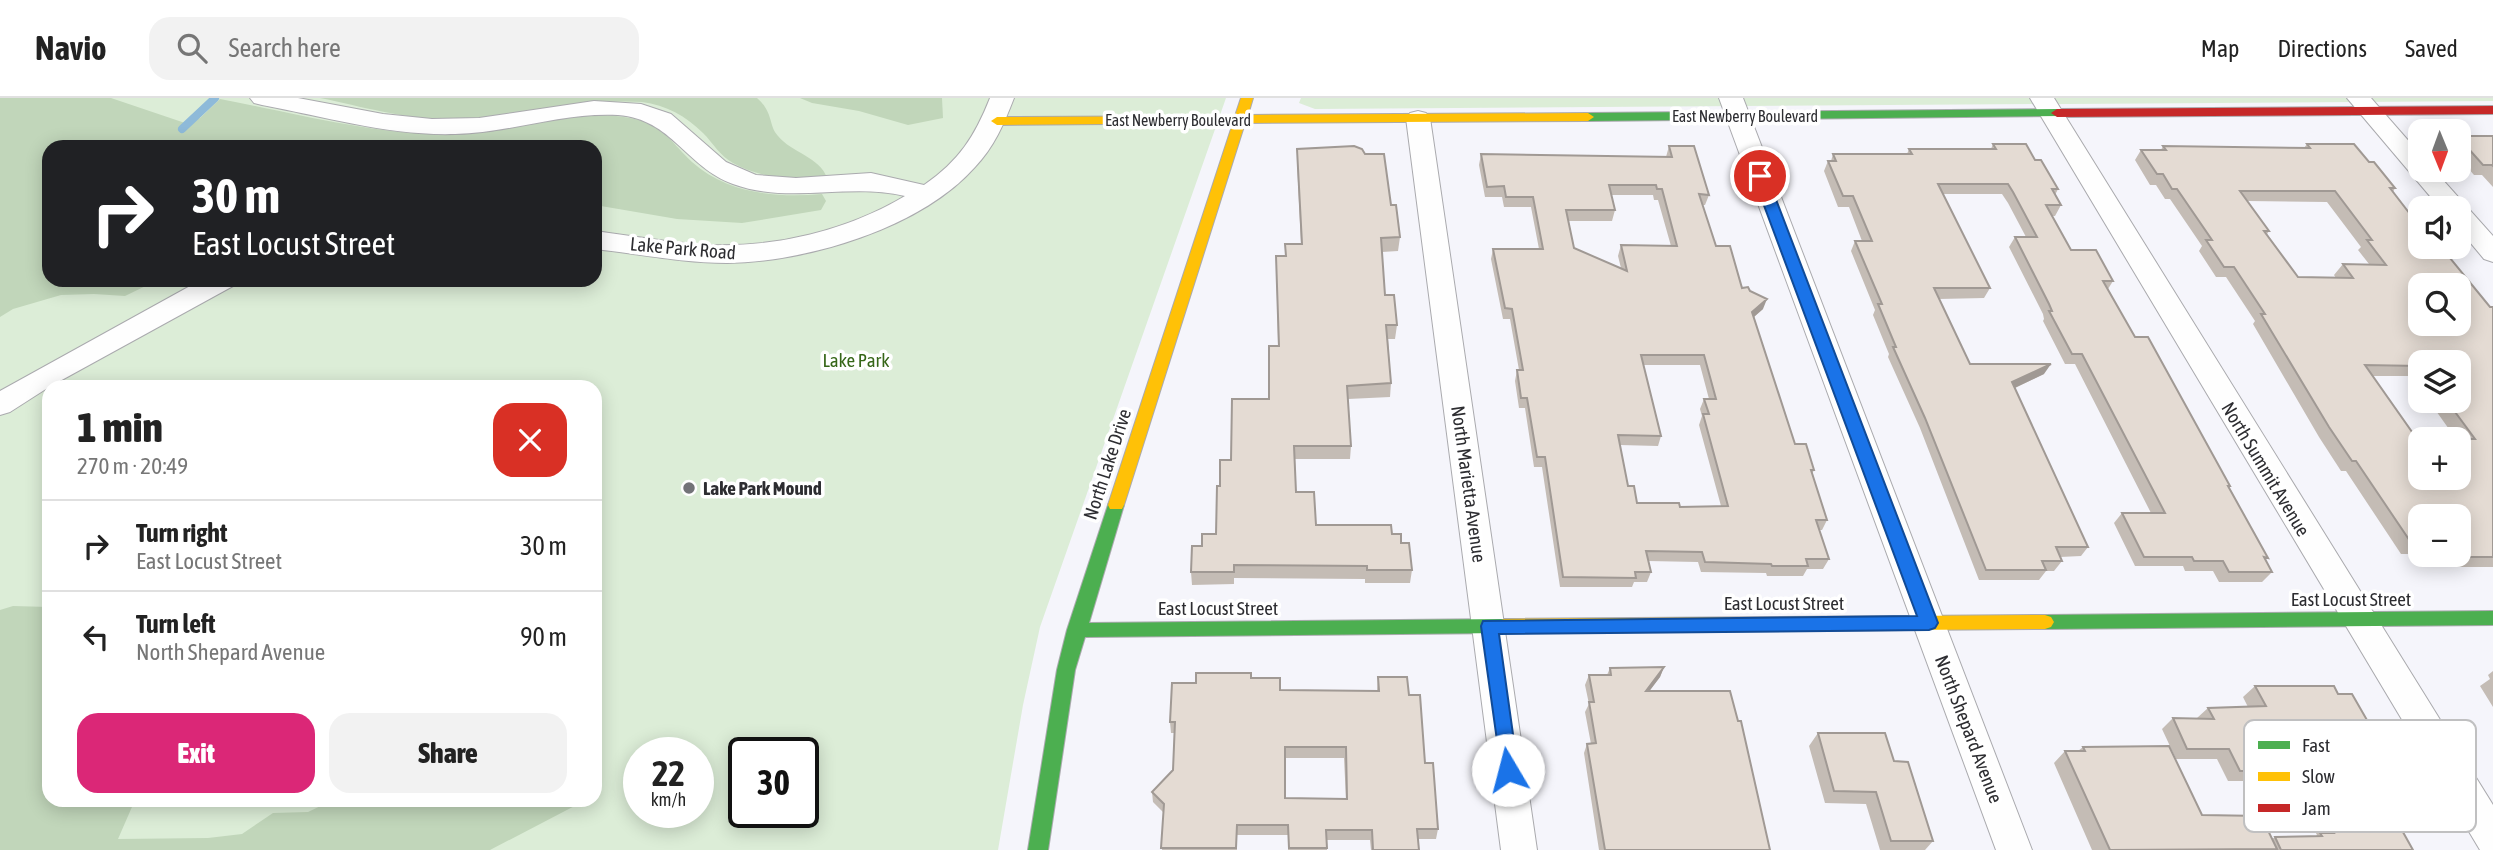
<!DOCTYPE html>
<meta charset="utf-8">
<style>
body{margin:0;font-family:"Asap Condensed",sans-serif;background:#f2f2f2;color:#222;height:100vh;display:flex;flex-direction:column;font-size:26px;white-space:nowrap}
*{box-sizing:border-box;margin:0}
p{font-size:23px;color:#767676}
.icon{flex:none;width:38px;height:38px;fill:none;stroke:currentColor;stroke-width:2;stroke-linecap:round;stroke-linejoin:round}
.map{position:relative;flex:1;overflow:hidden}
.sheet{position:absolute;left:42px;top:282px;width:560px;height:427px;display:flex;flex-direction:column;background:#fff;border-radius:21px;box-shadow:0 4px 18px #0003}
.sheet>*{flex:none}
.banner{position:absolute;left:42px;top:42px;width:560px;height:147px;border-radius:21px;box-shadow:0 4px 18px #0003;background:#202124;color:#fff;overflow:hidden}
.needle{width:46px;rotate:179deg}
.buttons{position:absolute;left:2408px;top:21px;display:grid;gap:14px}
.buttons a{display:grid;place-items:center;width:63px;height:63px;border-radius:14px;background:#fff;box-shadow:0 4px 18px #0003;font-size:35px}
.speed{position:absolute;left:623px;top:639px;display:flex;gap:14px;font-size:35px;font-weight:700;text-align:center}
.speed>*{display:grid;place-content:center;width:91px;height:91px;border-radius:50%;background:#fff;box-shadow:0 4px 18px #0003;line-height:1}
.speed small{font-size:18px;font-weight:400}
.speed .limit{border:4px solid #111;border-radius:10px;background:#fff;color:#111}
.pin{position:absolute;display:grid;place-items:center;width:60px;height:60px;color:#fff;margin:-30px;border:4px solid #fff;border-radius:50%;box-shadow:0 2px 7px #0007}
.me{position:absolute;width:77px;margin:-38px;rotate:352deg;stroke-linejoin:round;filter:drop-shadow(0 0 5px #0008)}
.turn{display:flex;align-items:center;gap:24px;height:147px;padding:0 35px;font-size:32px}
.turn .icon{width:91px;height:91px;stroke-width:2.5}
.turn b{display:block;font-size:49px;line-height:60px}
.round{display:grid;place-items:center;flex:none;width:74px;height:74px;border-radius:21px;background:#f2f2f2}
.head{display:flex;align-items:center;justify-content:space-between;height:119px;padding:0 35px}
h1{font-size:42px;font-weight:800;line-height:52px}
.action{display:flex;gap:14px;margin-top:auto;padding:14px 35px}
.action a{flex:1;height:80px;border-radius:21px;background:#db2777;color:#fff;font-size:28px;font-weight:800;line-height:80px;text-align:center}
.action a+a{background:#f2f2f2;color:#222}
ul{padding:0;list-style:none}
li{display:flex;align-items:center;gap:21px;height:91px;padding:0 35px;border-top:2px solid #e0e0e0}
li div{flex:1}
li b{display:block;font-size:26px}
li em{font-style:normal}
header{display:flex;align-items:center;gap:42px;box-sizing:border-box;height:98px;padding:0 35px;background:#fff;border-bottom:2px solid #e0e0e0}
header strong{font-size:33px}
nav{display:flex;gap:38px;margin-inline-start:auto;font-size:24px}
.search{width:490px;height:63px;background:#f2f2f2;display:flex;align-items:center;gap:18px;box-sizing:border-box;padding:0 24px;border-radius:21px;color:#767676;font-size:26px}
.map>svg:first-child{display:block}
.green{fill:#dcedd7;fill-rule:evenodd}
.forest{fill:#c1d6ba}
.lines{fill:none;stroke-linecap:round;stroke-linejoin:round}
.stream{stroke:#8ebad9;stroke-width:8}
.street-casing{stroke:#aaaaae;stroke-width:2}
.fast-casing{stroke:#aaaaae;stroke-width:2}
.slow-casing{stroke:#aaaaae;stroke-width:2}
.jam-casing{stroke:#aaaaae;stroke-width:2}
.street{fill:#fefefe;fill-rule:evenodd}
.fast{fill:#4caf50;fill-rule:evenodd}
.slow{fill:#ffc107;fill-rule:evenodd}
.jam{fill:#c62828;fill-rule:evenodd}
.wall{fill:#c4bcb5;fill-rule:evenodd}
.shaded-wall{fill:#a09994}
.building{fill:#e4dbd3;stroke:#a09994;stroke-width:2;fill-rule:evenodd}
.route{fill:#1a73e8;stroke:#114b97;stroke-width:2}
.poi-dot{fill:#737378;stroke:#fff;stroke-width:2.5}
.labels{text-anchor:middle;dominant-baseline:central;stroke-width:7;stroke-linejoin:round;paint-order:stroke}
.far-street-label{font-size:16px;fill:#2d2d31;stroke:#fff}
.street-label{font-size:19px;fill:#2d2d31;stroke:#fff}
.park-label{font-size:19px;fill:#366618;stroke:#fff}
.poi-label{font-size:19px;font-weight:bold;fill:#2d2d31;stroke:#fff;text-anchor:start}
.key{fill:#fff;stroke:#c0c0c1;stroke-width:2}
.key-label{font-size:19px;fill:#2d2d31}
</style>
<header>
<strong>Navio</strong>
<div class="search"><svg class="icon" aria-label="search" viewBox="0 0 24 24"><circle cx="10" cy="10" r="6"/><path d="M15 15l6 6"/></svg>Search here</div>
<nav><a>Map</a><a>Directions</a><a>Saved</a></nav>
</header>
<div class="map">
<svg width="2493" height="752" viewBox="0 0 2493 752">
<rect width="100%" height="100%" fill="#f5f5fb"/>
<!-- green -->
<path class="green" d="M 0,0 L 1226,0 L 1040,529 L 1023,607 L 998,752 L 0,752 ZM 49,49 L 595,49 L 595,182 L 49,182 ZM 49,289 L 595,289 L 595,702 L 49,702 ZM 639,654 L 698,654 L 698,714 L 639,714 ZM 744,654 L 803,654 L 803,714 L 744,714 Z
M 1301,0 L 2493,0 L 2493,3 L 1315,11 L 1299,5 Z"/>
<!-- forest -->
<path class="forest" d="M 0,0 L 111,0 L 185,25 L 200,20 L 220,1 C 290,14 375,37 445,36 C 508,36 576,5 639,22 C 664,29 674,47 692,64 C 728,96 777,100 822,96 L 826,103 L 821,112 L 742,125 L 677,121 L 595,107 L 595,49 L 49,49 L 49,182 L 158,182 L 125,198 L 94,196 L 61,197 L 13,211 L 0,219 Z
M 320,0 L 757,0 C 774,15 768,27 778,38 C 792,55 820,59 827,80 C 796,82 761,81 733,65 C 720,58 713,45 703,35 C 686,18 666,7 642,4 C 579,0 519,19 457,21 C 411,23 364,9 320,0 Z
M 800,0 L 942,0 L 943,20 L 908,27 L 859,13 L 812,5 Z
M 13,508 L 49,509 L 49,702 L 135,702 L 118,741 L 208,740 L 242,736 L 273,715 L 308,714 L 333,702 L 586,702 L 490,752 L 0,752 L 0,512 Z"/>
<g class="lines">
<!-- stream -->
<path class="stream" d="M 182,31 L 215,0"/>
<defs>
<path id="street" d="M 250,0 L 298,0 L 383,16 L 432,21 L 479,20 L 594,3 L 641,6 L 671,16 L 726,64 L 756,77 L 796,80 L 871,75 L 924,87 C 959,63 975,38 990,0 L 1014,0 C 1004,26 994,49 975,69 C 921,130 807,164 727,165 C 683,165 639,156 595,151 L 595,133 C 633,138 670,145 708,147 C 775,150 848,132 905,98 C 848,84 790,107 733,86 C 686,69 672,21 618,17 C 563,14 510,35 455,36 C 390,38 326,19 262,7 L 254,5 Z
M 1719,0 L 1743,0 L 2032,752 L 1996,752 Z
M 2030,0 L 2054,0 L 2493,707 L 2493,752 L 2480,752 Z
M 2347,0 L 2371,0 L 2420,56 L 2420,72 L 2434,72 L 2493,138 L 2493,164 L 2484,161 L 2459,131 L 2459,110 L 2440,110 Z
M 1418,13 L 1426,15 L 1430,20 L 1537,752 L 1501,752 L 1406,20 L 1410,15 Z
M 201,182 L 237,182 L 233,188 L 49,289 L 10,314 L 0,317 L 0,293 Z"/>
<path id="fast" d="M 2057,11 L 2063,15 L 2061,18 L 1588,23 L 1582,19 L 1588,15 Z
M 1116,401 L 1122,403 L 1124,407 L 1089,525 L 1504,521 L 1510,523 L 1513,528 L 1510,533 L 1504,535 L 1085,539 L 1075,572 L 1048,752 L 1028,752 L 1057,572 L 1067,532 L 1108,407 L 1110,403 Z
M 2493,513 L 2493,527 L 2045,531 L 2039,529 L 2036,524 L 2039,519 L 2045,517 Z"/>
<path id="slow" d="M 1241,0 L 1253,0 L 1248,17 L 1588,15 L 1594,19 L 1588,23 L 1245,25 L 1124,407 L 1122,411 L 1110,411 L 1108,407 L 1233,25 L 997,27 L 991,23 L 997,19 L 1235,18 Z
M 2045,517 L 2051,519 L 2054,524 L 2051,529 L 2045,531 L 1504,535 L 1498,533 L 1495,528 L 1498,523 L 1504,521 Z"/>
<path id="jam" d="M 2493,8 L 2493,16 L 2057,19 L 2051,15 L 2057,11 Z"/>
</defs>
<!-- street casing -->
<use href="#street" class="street-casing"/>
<!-- fast casing -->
<use href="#fast" class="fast-casing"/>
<!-- slow casing -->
<use href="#slow" class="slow-casing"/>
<!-- jam casing -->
<use href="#jam" class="jam-casing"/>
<!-- street -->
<use href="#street" class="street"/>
<!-- fast -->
<use href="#fast" class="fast"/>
<!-- slow -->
<use href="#slow" class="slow"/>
<!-- jam -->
<use href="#jam" class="jam"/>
</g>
<!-- wall -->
<path class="wall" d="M 2459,38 L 2493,38 L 2493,89 L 2482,77 L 2474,77 L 2459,60 Z
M 1993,46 L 2035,62 L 2058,91 L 2055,97 L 2061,107 L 2055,118 L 2052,118 L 2071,152 L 2113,183 L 2108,191 L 2135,239 L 2230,388 L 2229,389 L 2268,460 L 2265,462 L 2272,474 L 2262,484 L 2219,484 L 2213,473 L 2185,473 L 2183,468 L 2135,468 L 2114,425 L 2122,415 L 2151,415 L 2075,266 L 2065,266 L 2043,223 L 2044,221 L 2043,216 L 2009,149 L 2015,139 L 2026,139 L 2008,105 L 2002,96 L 1943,96 L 1990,190 L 1984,200 L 1939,201 L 1970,266 L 2044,276 L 2015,290 L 2088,449 L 2081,458 L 2060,459 L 2062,463 L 2054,473 L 2046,473 L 2039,482 L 1979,482 L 1920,330 L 1888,259 L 1889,256 L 1873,217 L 1875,212 L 1851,153 L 1855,143 L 1862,143 L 1849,109 L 1838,109 L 1824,73 L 1828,63 L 1831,63 L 1833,56 L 1907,56 L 1909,51 L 1991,51 Z
M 2307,46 L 2369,64 L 2395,90 L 2393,94 L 2420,149 L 2490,209 L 2493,209 L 2493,469 L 2421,469 L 2412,456 L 2401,456 L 2346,373 L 2341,373 L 2319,339 L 2253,226 L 2255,223 L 2226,179 L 2216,179 L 2199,153 L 2202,148 L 2170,101 L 2165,101 L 2156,87 L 2150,87 L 2135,62 L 2141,52 L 2161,52 L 2163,48 L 2304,50 ZM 2247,103 L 2327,104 L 2361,149 L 2358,152 L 2369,166 L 2343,166 L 2334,177 L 2336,180 L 2298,179 L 2267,136 L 2269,133 ZM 2420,264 L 2459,303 L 2429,303 L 2456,341 L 2417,341 L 2373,278 L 2409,278 L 2420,292 ZM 2420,418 L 2459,457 L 2420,457 Z
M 1669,48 L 1709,97 L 1705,107 L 1702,107 L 1716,148 L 1742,190 L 1750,193 L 1763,211 L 1754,219 L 1795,346 L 1814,372 L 1812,376 L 1827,422 L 1822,432 L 1819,432 L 1829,461 L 1823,471 L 1807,471 L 1803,478 L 1767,478 L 1766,475 L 1701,474 L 1698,464 L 1648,463 L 1651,474 L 1647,484 L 1634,484 L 1632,489 L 1560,489 L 1542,369 L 1534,369 L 1525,310 L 1519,310 L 1515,283 L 1517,272 L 1519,272 L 1510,221 L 1503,221 L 1491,161 L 1493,151 L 1539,151 L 1531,109 L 1504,109 L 1502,99 L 1485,99 L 1479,67 L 1481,56 L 1666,59 ZM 1611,97 L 1653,97 L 1654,102 L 1658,102 L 1671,148 L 1621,147 L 1618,158 L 1621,170 L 1574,150 L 1568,123 L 1612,123 L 1615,112 ZM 1643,267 L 1700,267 L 1709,301 L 1704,301 L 1700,311 L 1702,318 L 1699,327 L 1721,408 L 1680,409 L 1637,405 L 1628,388 L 1620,347 L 1658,348 L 1661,338 Z
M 1297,51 L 1391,107 L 1400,139 L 1398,153 L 1382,154 L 1385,197 L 1397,227 L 1395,241 L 1388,241 L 1391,285 L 1390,299 L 1348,301 L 1351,348 L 1350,361 L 1295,361 L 1296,394 L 1316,427 L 1392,436 L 1401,445 L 1412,472 L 1410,485 L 1365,485 L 1365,481 L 1234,480 L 1234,486 L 1192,487 L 1191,474 L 1202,448 L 1216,436 L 1220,388 L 1231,362 L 1269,301 L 1278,248 L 1276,158 L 1285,158 L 1285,146 L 1301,146 L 1297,65 Z
M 1664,569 L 1660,579 L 1649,593 L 1770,752 L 1599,752 L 1584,655 L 1587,646 L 1591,646 L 1585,614 L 1589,606 L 1585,587 L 1589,577 L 1607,577 L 1610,570 Z
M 2493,573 L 2493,609 L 2480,588 L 2490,581 L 2488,577 Z
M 1378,579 L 1409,597 L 1425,665 L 1438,731 L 1436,741 L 1418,741 L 1419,752 L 1371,752 L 1370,742 L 1327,742 L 1327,752 L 1288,752 L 1288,737 L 1237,737 L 1237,752 L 1162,752 L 1164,715 L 1153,704 L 1152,694 L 1173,672 L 1174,635 L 1171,635 L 1170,624 L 1196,585 L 1251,580 L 1280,592 L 1377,593 ZM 1285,660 L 1344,660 L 1346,701 L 1285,700 Z
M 2255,588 L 2338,596 L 2375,636 L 2368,642 L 2391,682 L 2416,711 L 2397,723 L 2413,752 L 2092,752 L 2054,665 L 2065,653 L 2078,653 L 2083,649 L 2202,717 L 2272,741 L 2275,739 L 2315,739 L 2317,737 L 2289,683 L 2228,683 L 2217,661 L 2176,661 L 2162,631 L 2173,620 L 2197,620 L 2208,610 L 2248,609 L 2243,599 Z
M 1818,635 L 1894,663 L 1933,743 L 1925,752 L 1880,752 L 1866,706 L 1825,705 L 1809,648 Z"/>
<!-- shaded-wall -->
<path class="shaded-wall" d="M 1767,201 L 1763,211 L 1748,224 L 1752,214 Z
M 2051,266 L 2044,276 L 2006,294 L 2012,284 Z
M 1664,569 L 1660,579 L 1642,603 L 1646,593 Z"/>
<!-- building -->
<path class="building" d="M 2459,38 L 2493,38 L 2493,68 L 2492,67 L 2483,67 L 2459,40 Z
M 1993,46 L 2026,46 L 2035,62 L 2041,62 L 2058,91 L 2052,91 L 2061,107 L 2046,107 L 2071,152 L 2096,152 L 2113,183 L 2103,183 L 2135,239 L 2148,239 L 2230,388 L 2228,388 L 2268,460 L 2264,459 L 2272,474 L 2229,474 L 2223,463 L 2194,463 L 2192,459 L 2144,459 L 2122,415 L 2165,415 L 2082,256 L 2072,256 L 2049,213 L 2052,213 L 2049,206 L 2015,139 L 2037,139 L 2013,94 L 2008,86 L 1938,86 L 1990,190 L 1934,190 L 1970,266 L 2051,266 L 2012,284 L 2088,449 L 2056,449 L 2062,463 L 2042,463 L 2046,472 L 1986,472 L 1925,320 L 1893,249 L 1896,249 L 1878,206 L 1882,206 L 1855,143 L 1872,143 L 1853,98 L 1843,98 L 1828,63 L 1836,63 L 1833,56 L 1912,56 L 1909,51 L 1996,51 Z
M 2307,46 L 2354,46 L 2369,64 L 2374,64 L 2395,90 L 2390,90 L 2420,129 L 2420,149 L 2441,149 L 2490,209 L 2493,209 L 2493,459 L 2433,459 L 2431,457 L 2459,457 L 2459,418 L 2420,418 L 2420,446 L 2412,446 L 2356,363 L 2352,363 L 2329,329 L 2261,216 L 2265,216 L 2234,169 L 2224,169 L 2206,142 L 2212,142 L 2177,91 L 2172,91 L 2163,76 L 2157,76 L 2141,52 L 2166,52 L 2163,48 L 2310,50 ZM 2240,93 L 2335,93 L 2372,142 L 2367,142 L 2386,167 L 2343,166 L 2353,180 L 2298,179 L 2264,133 L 2269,133 ZM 2420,187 L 2459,187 L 2459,226 L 2420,226 ZM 2420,264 L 2459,264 L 2459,303 L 2447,303 L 2475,341 L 2417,341 L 2365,267 L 2419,268 L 2420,269 ZM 2420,341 L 2459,341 L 2459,380 L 2420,380 Z
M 1354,48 L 1362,51 L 1365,56 L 1384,56 L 1391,107 L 1396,107 L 1400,139 L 1381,140 L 1385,197 L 1394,197 L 1397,227 L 1386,227 L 1391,285 L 1347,288 L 1351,348 L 1294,348 L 1296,394 L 1314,394 L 1316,427 L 1391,427 L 1392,436 L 1401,436 L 1401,445 L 1409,445 L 1412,472 L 1367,472 L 1367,468 L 1234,467 L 1234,474 L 1191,474 L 1192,448 L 1202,448 L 1202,436 L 1216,436 L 1217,388 L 1220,388 L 1220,362 L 1231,362 L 1232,301 L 1269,301 L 1269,248 L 1279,248 L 1276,158 L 1286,158 L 1285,146 L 1302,146 L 1297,51 Z
M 1669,48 L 1694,48 L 1709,97 L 1699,96 L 1716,148 L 1730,148 L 1742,190 L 1748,189 L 1750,193 L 1767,201 L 1752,214 L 1795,346 L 1806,346 L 1814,372 L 1811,372 L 1827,422 L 1816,422 L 1829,461 L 1806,461 L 1808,468 L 1772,468 L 1771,466 L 1705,464 L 1702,454 L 1646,453 L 1651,474 L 1635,474 L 1636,480 L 1563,479 L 1545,359 L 1537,359 L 1527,300 L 1521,300 L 1517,272 L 1523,272 L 1512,211 L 1505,210 L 1493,151 L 1543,151 L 1533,99 L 1506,99 L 1504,88 L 1487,89 L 1481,56 L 1672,59 ZM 1609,87 L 1656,87 L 1657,91 L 1662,91 L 1677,148 L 1621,147 L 1627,173 L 1574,150 L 1566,112 L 1615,112 ZM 1641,257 L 1704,257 L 1716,301 L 1704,301 L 1709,316 L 1703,316 L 1728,408 L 1680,409 L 1679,405 L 1637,405 L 1634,388 L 1628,388 L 1618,337 L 1661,338 Z
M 1664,569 L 1646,593 L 1730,593 L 1738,623 L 1741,623 L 1770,752 L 1605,752 L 1587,646 L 1596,645 L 1589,604 L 1594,604 L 1589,577 L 1611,577 L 1610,570 Z
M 1196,575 L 1251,575 L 1251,580 L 1280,580 L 1280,592 L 1379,593 L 1378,579 L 1407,579 L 1409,597 L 1420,597 L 1425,665 L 1433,665 L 1438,731 L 1417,731 L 1419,752 L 1373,752 L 1372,732 L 1326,732 L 1327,750 L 1289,750 L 1288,727 L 1237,727 L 1236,750 L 1161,750 L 1164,706 L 1152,694 L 1173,672 L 1175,624 L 1170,624 L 1172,585 L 1196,585 ZM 1285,649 L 1346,649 L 1347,701 L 1285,700 Z
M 2255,588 L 2334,588 L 2338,596 L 2352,596 L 2375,636 L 2364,636 L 2391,682 L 2399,682 L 2416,711 L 2401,711 L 2405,717 L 2394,718 L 2413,752 L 2281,752 L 2275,739 L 2322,738 L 2320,735 L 2334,735 L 2302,673 L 2240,673 L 2229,651 L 2187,651 L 2173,620 L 2214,621 L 2208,610 L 2266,608 Z
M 1818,635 L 1885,635 L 1894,663 L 1908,664 L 1933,743 L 1891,743 L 1876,694 L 1834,693 Z
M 2169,648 L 2202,717 L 2261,718 L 2277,751 L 2110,752 L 2065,653 L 2085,653 L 2083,649 Z"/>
<!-- route -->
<path class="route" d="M 1760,74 L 1767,78 L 1938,525 L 1935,530 L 1929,532 L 1499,536 L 1518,672 L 1515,678 L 1508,680 L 1502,678 L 1481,528 L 1483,523 L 1917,518 L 1753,78 Z"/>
<!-- markers -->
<circle class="poi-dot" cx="689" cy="390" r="7"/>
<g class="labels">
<!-- far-street labels -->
<g class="far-street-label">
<text x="1745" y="18">East Newberry Boulevard</text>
<text x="1178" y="22">East Newberry Boulevard</text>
</g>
<!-- street labels -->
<g class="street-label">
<text transform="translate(683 150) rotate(5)">Lake Park Road</text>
<text transform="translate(1107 366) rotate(-72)">North Lake Drive</text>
<text transform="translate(2266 371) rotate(59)">North Summit Avenue</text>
<text transform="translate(1469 386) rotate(82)">North Marietta Avenue</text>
<text x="2351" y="501">East Locust Street</text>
<text x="1784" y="505">East Locust Street</text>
<text x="1218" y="510">East Locust Street</text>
<text transform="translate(1969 631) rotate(69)">North Shepard Avenue</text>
</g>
<!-- park labels -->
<g class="park-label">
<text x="856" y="262">Lake Park</text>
</g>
<!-- poi labels -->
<g class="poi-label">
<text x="703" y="390">Lake Park Mound</text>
</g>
</g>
<!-- legend -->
<rect x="2244" y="622" width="232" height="112" rx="10" class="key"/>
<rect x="2258" y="643" width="32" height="8" fill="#4caf50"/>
<rect x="2258" y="674" width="32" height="9" fill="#ffc107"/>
<rect x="2258" y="706" width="32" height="8" fill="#c62828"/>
<g class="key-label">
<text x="2302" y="654">Fast</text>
<text x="2302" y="685">Slow</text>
<text x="2302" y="717">Jam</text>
</g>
</svg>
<div class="buttons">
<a><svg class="needle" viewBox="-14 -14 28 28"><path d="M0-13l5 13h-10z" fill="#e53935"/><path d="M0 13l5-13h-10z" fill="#767676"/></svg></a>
<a><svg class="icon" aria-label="sound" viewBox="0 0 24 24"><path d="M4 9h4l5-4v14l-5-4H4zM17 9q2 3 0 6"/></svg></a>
<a><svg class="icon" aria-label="search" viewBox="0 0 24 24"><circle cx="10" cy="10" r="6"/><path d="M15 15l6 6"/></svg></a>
<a><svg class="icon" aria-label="layers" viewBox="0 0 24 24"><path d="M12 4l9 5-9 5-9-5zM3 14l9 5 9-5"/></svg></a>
<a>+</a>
<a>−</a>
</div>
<div class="speed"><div>22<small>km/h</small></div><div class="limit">30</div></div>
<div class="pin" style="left:1760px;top:78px;background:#d93025"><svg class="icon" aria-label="arrive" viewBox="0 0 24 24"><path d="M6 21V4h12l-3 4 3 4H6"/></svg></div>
<svg class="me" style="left:1508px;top:672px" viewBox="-20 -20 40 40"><circle r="19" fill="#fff"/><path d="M0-13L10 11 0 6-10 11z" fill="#1a73e8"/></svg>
<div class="banner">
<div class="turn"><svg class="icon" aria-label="right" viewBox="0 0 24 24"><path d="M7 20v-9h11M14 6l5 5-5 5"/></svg><div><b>30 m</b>East Locust Street</div></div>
</div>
<section class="sheet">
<div class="head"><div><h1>1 min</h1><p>270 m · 20:49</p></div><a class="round" style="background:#d93025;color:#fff"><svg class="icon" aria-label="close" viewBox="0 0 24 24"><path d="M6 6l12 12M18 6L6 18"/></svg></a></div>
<ul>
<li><svg class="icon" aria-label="right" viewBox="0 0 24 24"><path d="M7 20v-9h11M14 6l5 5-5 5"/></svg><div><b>Turn right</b><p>East Locust Street</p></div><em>30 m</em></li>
<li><svg class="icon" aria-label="left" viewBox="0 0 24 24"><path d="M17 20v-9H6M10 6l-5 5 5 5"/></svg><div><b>Turn left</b><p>North Shepard Avenue</p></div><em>90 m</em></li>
</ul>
<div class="action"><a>Exit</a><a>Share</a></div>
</section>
</div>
